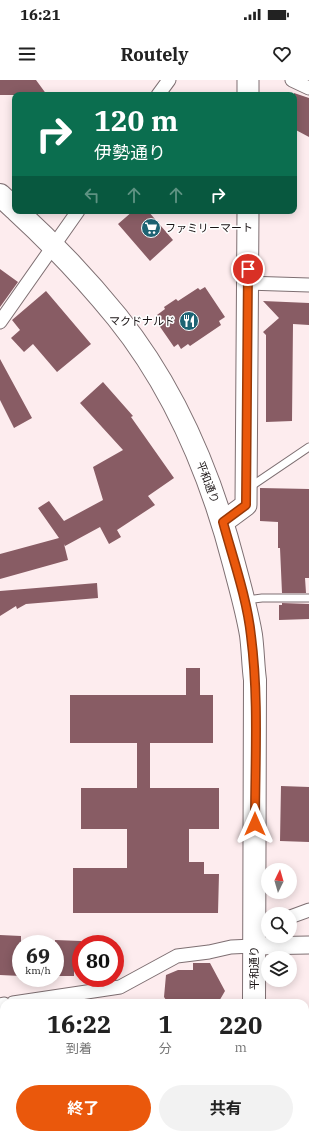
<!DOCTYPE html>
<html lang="ja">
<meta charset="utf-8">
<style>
body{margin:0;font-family:"IBM Plex Serif","Noto Sans JP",serif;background:#f2f2f2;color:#222;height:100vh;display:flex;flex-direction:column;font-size:15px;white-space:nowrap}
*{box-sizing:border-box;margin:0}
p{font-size:13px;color:#767676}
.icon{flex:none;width:22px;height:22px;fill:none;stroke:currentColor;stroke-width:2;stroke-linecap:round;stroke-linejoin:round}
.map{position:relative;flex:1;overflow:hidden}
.drawer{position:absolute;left:0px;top:919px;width:309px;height:140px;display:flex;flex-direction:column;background:#fff;border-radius:12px 12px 0 0;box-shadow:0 2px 10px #0003}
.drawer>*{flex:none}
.hud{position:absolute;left:12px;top:12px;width:285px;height:122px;border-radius:8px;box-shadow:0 2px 10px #0003;background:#0b6e4f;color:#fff;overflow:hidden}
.needle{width:26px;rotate:5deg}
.tools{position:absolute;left:261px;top:783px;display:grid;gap:8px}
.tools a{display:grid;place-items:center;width:36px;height:36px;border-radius:50%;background:#fff;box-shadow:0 2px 10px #0003;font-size:20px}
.speed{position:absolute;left:12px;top:855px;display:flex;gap:8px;font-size:20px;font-weight:700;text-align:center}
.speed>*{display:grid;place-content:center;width:52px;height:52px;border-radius:50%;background:#fff;box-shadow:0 2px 10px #0003;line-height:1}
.speed small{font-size:10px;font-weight:400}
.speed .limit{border:6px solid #d22;background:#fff;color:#111}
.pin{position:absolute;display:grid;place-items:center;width:34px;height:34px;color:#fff;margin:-17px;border:2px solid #fff;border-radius:50%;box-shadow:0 1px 4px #0007}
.me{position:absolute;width:44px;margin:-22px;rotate:0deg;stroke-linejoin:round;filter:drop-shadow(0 0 3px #0008)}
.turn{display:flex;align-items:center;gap:14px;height:84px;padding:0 16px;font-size:18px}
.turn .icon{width:52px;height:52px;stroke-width:2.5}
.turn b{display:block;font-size:28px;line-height:34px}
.lanes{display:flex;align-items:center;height:38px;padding:0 16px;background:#0003;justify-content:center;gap:20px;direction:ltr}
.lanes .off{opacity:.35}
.eta{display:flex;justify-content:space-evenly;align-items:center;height:68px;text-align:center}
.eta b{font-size:24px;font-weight:700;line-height:28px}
.button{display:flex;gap:8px;margin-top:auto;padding:8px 16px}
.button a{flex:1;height:46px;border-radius:24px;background:#ea580c;color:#fff;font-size:16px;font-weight:700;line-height:46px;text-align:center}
.button a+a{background:#f2f2f2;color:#222}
.status{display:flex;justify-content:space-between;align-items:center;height:28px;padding:0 20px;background:#fff;direction:ltr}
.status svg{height:11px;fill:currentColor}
header{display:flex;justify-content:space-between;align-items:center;height:52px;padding:0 16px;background:#fff;font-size:18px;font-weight:700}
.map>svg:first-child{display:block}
.building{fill:#885c64}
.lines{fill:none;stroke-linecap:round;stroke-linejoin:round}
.service-casing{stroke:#7e6f72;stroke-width:9}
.minor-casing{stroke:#7e6f72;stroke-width:15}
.tertiary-casing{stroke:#7e6f72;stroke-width:19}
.primary-casing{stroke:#7e6f72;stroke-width:23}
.trunk-casing{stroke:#7e6f72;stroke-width:24}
.service{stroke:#fff;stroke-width:7}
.minor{stroke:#fff;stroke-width:13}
.tertiary{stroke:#fff;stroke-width:17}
.primary{stroke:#fff;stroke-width:21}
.trunk{stroke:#fff;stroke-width:22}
.route-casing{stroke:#983908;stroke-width:10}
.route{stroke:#ea580c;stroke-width:7}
.labels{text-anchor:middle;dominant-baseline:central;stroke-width:3;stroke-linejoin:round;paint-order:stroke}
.poi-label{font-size:11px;fill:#191314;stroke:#fff;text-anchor:start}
.street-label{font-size:11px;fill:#191314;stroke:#fff}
</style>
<div class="status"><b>16:21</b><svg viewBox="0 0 49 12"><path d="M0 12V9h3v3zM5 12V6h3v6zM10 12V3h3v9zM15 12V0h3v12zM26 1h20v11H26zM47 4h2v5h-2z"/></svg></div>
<header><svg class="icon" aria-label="menu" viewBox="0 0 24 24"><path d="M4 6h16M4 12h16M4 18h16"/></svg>Routely<svg class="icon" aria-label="heart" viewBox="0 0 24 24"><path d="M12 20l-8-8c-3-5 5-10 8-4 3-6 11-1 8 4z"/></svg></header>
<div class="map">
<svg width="309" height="1059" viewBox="0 0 309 1059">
<rect width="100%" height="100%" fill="#fdecee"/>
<!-- building -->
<path class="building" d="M 0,0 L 36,0 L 47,15 L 0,15 Z
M 294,13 L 309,18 L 309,57 L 294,49 Z
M 133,131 L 148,131 L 173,160 L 150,181 L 118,144 Z
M 0,189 L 18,202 L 0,227 Z
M 205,207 L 225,237 L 219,241 L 221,245 L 190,266 L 188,264 L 181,269 L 178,264 L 174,267 L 156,241 L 160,239 L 157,235 L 165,229 L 164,227 L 176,219 L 178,221 L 198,208 L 200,210 Z
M 46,211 L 91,264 L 57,292 L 33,264 L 24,272 L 11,258 L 20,250 L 12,240 Z
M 263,221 L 309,223 L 309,245 L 293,244 L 292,341 L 266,342 L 266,255 L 263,252 L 279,238 Z
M 0,279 L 32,338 L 14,348 L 0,320 Z
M 103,302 L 133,336 L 131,337 L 174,398 L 148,416 L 155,425 L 117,450 L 121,457 L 109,464 L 100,447 L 65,466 L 64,464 L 68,480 L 0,499 L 0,474 L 59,458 L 38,428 L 49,421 L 64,441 L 103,420 L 93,387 L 123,370 L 80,323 Z
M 260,408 L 309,409 L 309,498 L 305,498 L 306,513 L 282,513 L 280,468 L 278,468 L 278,442 L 260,441 Z
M 97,503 L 98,518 L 26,524 L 17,529 L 16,526 L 0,536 L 0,511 Z
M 282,523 L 309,524 L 309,539 L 279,540 L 279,525 L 282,525 Z
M 186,588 L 200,588 L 200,615 L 213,615 L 213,663 L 150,663 L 150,708 L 219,708 L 219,749 L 189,749 L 189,782 L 204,782 L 204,794 L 219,794 L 218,833 L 73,833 L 73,788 L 127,788 L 127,749 L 81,749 L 81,708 L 137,708 L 137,663 L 70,663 L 70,615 L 186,615 Z
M 281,706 L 309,707 L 309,762 L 280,761 Z
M 0,855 L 21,856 L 21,896 L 0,895 Z
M 55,860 L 81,861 L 81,883 L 74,882 L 74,896 L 55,896 Z
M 193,883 L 210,883 L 225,911 L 218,923 L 168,923 L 164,917 L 166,895 L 178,890 L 193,890 Z"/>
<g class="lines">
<defs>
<path id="service" d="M 250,407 L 309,367
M 246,520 L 262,518 L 309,518
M 0,1029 L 4,1029
M 39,1055 L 39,1059"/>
<path id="minor" d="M 292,0 L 309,8
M 158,15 L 169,0
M 248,203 L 309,205
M 0,242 L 78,131
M 290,837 L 309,830
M 13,923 L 120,907 L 177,876 L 209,872 L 231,867 L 253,866
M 0,925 L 4,924"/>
<path id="tertiary" d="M 253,866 L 309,865"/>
<path id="primary" d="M 248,0 L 248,15
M 223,442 L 246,425 L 248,131"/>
<path id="trunk" d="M 0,115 L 15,129
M 17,131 C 53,164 86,199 117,237 C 175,309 211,395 234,484 C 240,507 247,531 251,555 C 253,570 253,585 255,600 L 254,923
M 254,1055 L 254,1059"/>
</defs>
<!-- service casing -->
<use href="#service" class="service-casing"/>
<!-- minor casing -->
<use href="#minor" class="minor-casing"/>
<!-- tertiary casing -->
<use href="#tertiary" class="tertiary-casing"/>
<!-- primary casing -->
<use href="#primary" class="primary-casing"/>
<!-- trunk casing -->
<use href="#trunk" class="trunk-casing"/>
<!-- service -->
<use href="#service" class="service"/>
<!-- minor -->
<use href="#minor" class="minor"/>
<!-- tertiary -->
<use href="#tertiary" class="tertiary"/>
<!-- primary -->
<use href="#primary" class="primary"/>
<!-- trunk -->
<use href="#trunk" class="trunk"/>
</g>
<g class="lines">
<defs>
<path id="route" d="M 248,189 L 246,425 L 223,442 C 233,479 247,518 251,556 C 259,618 255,682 255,744"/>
</defs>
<!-- route casing -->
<use href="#route" class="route-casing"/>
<!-- route -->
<use href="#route" class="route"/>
</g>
<!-- icons -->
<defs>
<symbol id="supermarket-disc" viewBox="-11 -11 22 22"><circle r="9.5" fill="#1d6373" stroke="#fff"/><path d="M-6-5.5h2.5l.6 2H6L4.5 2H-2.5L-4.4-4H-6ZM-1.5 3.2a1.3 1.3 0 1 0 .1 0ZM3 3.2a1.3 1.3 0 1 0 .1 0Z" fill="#fff"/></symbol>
<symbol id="restaurant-disc" viewBox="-11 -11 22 22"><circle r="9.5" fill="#1d6373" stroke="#fff"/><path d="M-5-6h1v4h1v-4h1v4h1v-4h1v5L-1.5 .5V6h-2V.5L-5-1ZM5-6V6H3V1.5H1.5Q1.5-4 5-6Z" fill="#fff"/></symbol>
</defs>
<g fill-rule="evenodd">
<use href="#supermarket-disc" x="140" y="137" width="22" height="22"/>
<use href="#restaurant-disc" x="178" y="230" width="22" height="22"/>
</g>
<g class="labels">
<!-- poi labels -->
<g class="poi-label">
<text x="165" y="148">ファミリーマート</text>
<text x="175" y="241" text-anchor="end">マクドナルド</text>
</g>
<!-- street labels -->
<g class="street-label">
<text transform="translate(208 402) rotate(69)">平和通り</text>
<text transform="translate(254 888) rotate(-90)">平和通り</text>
</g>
</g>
</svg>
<div class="tools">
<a><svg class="needle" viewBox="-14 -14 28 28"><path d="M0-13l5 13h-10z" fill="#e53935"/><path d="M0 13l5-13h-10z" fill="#767676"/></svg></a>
<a><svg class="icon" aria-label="search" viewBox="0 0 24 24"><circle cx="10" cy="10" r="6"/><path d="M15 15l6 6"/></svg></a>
<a><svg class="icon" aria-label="layers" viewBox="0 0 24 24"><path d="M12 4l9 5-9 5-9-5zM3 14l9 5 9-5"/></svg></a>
</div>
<div class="speed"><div>69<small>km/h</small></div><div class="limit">80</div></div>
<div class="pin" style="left:248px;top:189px;background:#d93025"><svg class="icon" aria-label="arrive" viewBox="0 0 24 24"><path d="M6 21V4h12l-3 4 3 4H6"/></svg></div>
<svg class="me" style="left:255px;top:744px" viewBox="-20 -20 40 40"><path d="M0-17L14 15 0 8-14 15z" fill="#ea580c" stroke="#fff" stroke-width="4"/></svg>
<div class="hud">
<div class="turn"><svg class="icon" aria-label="right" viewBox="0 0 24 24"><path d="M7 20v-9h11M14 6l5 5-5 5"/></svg><div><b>120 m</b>伊勢通り</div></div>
<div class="lanes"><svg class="icon off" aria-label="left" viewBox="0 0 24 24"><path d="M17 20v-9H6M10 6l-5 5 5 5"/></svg><svg class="icon off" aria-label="ahead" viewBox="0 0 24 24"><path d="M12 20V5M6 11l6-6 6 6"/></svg><svg class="icon off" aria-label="ahead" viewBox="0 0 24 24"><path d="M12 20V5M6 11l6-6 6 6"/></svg><svg class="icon" aria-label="right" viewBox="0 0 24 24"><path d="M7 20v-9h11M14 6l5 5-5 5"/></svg></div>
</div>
<section class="drawer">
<div class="eta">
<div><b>16:22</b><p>到着</p></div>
<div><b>1</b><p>分</p></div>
<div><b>220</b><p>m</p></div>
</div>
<div class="button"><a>終了</a><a>共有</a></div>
</section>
</div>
